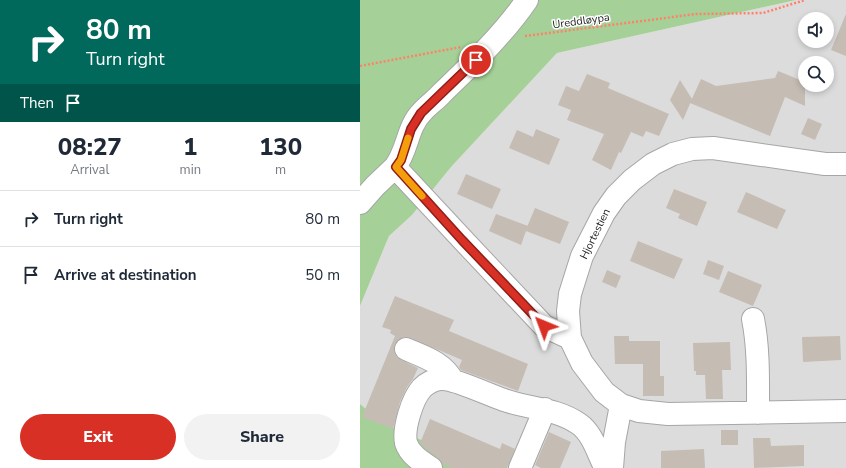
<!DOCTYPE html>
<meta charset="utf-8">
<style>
body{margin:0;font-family:"Nunito Sans",sans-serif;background:#f2f2f3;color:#1f2937;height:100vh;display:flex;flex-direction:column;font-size:15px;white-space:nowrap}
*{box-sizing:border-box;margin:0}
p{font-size:13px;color:#747a83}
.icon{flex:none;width:22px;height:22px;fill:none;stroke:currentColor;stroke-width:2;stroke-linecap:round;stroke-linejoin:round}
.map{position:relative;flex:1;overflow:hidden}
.details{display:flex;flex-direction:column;background:#fff;width:360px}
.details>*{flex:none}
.banner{background:#00695c;color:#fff;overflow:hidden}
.controls{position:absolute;left:438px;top:12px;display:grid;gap:8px}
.controls a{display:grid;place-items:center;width:36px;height:36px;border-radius:50%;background:#fff;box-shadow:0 2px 6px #0003;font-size:20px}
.pin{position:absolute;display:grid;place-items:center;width:34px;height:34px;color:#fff;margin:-17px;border:2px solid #fff;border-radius:50%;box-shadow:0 1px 4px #0007}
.me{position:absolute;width:44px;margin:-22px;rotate:316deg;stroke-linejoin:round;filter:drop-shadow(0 0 3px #0008)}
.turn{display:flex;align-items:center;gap:14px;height:84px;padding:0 20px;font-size:18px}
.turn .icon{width:52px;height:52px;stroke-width:2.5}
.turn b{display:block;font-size:28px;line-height:34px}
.then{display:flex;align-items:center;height:38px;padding:0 20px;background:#0003;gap:8px;font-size:15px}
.eta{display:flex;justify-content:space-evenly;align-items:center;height:68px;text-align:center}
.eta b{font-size:24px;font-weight:800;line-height:28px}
.cta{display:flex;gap:8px;margin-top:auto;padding:8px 20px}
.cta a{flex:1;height:46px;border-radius:24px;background:#d93025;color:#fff;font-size:16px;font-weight:800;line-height:46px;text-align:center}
.cta a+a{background:#f2f2f3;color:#1f2937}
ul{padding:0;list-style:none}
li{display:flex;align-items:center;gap:12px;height:56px;padding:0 20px;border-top:1px solid #e0e1e3}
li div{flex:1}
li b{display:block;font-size:15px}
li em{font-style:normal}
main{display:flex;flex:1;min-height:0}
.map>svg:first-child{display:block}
.residential{fill:#dddcdc;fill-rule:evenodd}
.forest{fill:#a5d198}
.building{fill:#c5bcb4}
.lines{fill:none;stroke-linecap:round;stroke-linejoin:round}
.minor-casing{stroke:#a6a6a6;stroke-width:24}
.path{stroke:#ff8167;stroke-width:2.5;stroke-dasharray:2 2;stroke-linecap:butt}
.minor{stroke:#fff;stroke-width:22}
.route-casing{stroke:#8d1f18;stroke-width:10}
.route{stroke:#d93025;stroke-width:7}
.slow{stroke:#f59e0b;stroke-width:7}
.labels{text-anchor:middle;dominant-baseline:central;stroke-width:3;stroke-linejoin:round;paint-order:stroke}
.street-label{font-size:11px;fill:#1f1f1f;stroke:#fff}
</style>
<main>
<section class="details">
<div class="banner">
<div class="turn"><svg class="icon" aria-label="right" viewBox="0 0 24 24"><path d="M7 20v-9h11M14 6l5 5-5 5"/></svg><div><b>80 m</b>Turn right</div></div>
<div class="then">Then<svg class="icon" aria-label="arrive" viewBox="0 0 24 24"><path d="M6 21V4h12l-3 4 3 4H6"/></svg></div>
</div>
<div class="eta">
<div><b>08:27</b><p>Arrival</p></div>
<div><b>1</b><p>min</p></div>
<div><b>130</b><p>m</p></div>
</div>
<ul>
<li><svg class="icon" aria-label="right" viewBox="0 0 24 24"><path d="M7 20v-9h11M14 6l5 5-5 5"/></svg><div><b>Turn right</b></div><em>80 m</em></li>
<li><svg class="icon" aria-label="arrive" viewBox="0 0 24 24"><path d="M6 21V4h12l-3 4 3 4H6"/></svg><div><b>Arrive at destination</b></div><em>50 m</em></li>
</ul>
<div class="cta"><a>Exit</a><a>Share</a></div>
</section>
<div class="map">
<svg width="486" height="468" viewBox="0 0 486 468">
<rect width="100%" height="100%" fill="#f0ede5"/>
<!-- residential -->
<path class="residential" d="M 436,0 L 486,0 L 486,468 L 120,468 L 73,445 L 24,424 L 0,404 L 0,306 L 29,236 L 52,215 L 91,167 L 197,53 ZM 445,19 L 467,19 L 467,41 L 445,41 ZM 445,63 L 467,63 L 467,85 L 445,85 Z"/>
<!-- forest -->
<path class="forest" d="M 0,0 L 436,0 L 197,53 L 91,167 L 52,215 L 29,236 L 0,306 Z
M 0,404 L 24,424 L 73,445 L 120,468 L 0,468 Z"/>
<!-- building -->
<path class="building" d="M 486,14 L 486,56 L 471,50 Z
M 418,71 L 445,82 L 445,106 L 425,97 L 410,136 L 330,103 L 341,79 L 356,86 L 415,78 Z
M 227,74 L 250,83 L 248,88 L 309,114 L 299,136 L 286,131 L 283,137 L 271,132 L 261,153 L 259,152 L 251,170 L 232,160 L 244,134 L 207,120 L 211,110 L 198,105 L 206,86 L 219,91 Z
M 320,80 L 332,99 L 323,120 L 310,100 Z
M 448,118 L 462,124 L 455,140 L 441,134 Z
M 176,129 L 200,139 L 189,165 L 149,148 L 157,130 L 173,137 Z
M 106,174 L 141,189 L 132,209 L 97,194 Z
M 314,189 L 347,202 L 337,226 L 318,218 L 320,214 L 306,208 Z
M 386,192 L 426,210 L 417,229 L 377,212 Z
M 175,208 L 209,222 L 200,244 L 166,231 L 161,245 L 129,231 L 136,214 L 168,226 L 167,227 Z
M 278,241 L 323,259 L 314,279 L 270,261 Z
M 348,260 L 364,266 L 359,280 L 343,274 Z
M 247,270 L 261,276 L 256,288 L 242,282 Z
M 368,271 L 402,285 L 393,306 L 359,292 Z
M 35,296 L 94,320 L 89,331 L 168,364 L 158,391 L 101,370 L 99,367 L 102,360 L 51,338 L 44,337 L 39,339 L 35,344 L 34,350 L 36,356 L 41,360 L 58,368 L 53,379 L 47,387 L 40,402 L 33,429 L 2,417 L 35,336 L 30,333 L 31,330 L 22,327 Z
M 254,336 L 269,336 L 269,341 L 300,341 L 300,376 L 304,376 L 304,396 L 283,396 L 283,364 L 255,364 Z
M 480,336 L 481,360 L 443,362 L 442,337 Z
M 370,342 L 371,370 L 362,370 L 363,399 L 346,399 L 345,375 L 336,375 L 336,371 L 334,371 L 333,343 Z
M 70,419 L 140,449 L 142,443 L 155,449 L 147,468 L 92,468 L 83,464 L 78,458 L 65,448 L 60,443 Z
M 361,430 L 378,430 L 378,445 L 361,445 Z
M 189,432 L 211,442 L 200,468 L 181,468 L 175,465 Z
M 393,438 L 410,438 L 411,446 L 444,445 L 444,466 L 394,468 Z
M 344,449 L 345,468 L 301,468 L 301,451 Z"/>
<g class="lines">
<defs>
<path id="minor" d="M 167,0 C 143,35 112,64 82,93 C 76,100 68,105 62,112 C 47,127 48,150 35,167 L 103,240 L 184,326 L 210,338
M 486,164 L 465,164 L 353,148 L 332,149 L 313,154 L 293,164 L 272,180 L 256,196 L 244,213 L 222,256 L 210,294 L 208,311 L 210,338 L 222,363 L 244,392 L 261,405 L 279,411 L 308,414 L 486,411
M 0,203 L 15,186 L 35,167
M 393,319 C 399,349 398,382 398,413
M 46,349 C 64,357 83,362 93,381
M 71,468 C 62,462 50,455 46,443 C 43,429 52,399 62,388 C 66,384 74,379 81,379 C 94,378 129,395 144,400 C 169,409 196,408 219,424 C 231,432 237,450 243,463 L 252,463
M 160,468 L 185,409
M 252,468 L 254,442 L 261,405"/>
</defs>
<!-- minor casing -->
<use href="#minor" class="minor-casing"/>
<!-- path -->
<path class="path" d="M 165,36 L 336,14 L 403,13 L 445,0
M 0,66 L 101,47"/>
<!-- minor -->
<use href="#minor" class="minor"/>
</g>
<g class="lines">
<defs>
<path id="route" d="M 116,60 L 61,113 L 51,129 L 41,160 L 36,167 L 102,240 L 184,326"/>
</defs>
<!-- route casing -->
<use href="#route" class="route-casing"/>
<!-- route -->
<use href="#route" class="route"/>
<!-- slow -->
<path class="slow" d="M 48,138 L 41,160 L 36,167 L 62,196"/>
</g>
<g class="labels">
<!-- street labels -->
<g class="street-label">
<text transform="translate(221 21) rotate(-8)">Ureddløypa</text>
<text transform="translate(235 234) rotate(-64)">Hjortestien</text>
</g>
</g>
</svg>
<div class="controls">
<a><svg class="icon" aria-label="sound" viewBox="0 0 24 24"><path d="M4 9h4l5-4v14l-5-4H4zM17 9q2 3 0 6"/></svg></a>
<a><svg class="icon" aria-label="search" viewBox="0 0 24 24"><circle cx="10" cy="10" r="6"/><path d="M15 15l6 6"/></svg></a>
</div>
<div class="pin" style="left:116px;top:60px;background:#d93025"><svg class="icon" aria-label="arrive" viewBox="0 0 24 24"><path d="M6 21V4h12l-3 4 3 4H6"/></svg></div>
<svg class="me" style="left:184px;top:326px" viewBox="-20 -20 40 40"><path d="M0-17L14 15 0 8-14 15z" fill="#d93025" stroke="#fff" stroke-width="4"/></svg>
</div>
</main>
